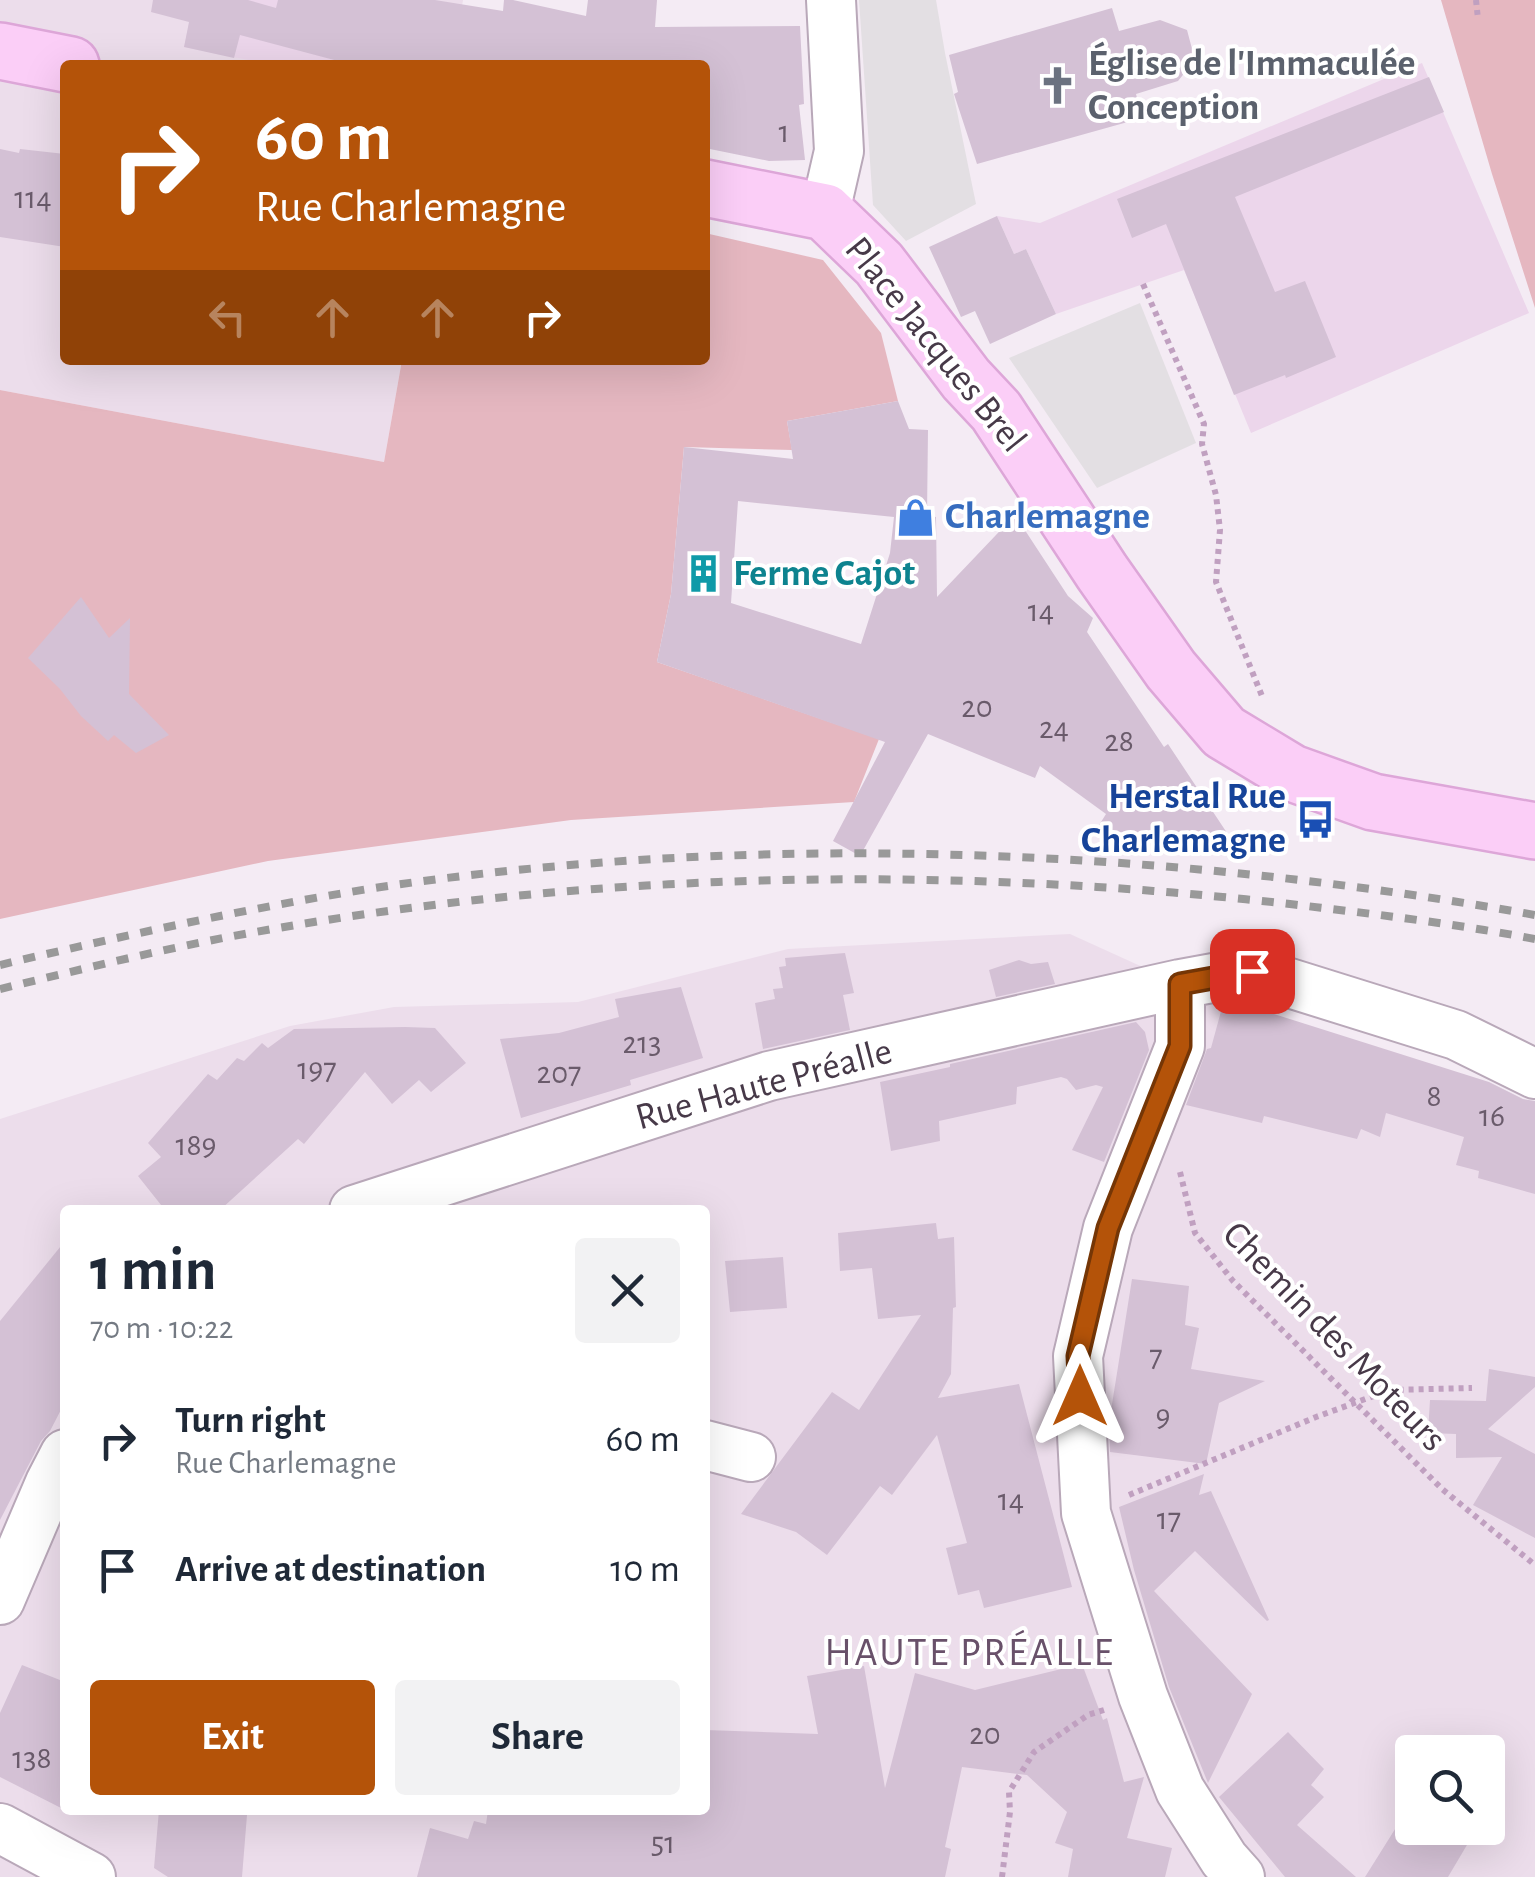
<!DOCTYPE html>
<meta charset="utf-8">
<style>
body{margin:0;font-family:"Alegreya Sans",sans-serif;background:#f2f2f3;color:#1f2937;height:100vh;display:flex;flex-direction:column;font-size:38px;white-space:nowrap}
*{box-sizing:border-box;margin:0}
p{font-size:32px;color:#747a83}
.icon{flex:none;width:55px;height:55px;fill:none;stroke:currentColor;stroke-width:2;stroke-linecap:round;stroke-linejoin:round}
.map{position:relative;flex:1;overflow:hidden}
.details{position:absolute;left:60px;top:1205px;width:650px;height:610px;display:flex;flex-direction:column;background:#fff;border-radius:10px;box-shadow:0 10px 40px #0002}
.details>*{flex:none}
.banner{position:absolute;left:60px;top:60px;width:650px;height:305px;border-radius:10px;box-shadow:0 10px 40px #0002;background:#b45309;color:#fff;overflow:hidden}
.controls{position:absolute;left:1395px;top:1735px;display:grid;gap:20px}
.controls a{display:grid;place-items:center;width:110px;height:110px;border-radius:10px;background:#fff;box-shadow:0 10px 40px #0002;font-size:50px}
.pin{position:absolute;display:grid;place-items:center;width:85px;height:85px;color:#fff;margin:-42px;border-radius:20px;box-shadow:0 5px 15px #0006}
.me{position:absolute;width:110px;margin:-55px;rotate:0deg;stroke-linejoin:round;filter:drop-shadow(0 0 8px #0008)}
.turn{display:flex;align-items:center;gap:35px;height:210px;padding:0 30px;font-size:45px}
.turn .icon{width:130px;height:130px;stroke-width:2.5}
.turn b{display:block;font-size:70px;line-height:85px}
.lanes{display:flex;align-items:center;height:95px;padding:0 30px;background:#0003;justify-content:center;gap:50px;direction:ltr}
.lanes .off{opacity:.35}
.round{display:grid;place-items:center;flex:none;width:105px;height:105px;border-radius:10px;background:#f2f2f3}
.summary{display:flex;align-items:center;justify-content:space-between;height:170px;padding:0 30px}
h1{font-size:60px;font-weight:600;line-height:75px}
.button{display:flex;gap:20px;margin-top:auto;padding:20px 30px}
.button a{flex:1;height:115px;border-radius:10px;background:#b45309;color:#fff;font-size:40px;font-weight:600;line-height:115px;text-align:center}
.button a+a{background:#f2f2f3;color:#1f2937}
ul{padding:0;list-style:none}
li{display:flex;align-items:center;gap:30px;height:130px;padding:0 30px}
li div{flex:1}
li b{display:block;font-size:38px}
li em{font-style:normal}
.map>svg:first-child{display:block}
.residential{fill:#ecddeb;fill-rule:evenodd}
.education{fill:#ecd6eb}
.green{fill:#e5b7c0}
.parking{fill:#e3dfe3}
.building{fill:#d4c1d5;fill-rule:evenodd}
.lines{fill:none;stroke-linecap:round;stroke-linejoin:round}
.street-casing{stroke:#b9a8b9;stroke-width:52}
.secondary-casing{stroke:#dda6d8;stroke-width:60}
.path{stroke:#c0a0c0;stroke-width:6;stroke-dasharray:5 5;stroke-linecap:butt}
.street{stroke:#fff;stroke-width:48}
.secondary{stroke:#fbcef7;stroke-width:55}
.rail{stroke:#999;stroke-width:8;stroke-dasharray:12 12;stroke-linecap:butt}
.route-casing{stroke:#753606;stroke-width:25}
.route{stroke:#b45309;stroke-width:18}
.labels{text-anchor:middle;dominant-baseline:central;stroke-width:8;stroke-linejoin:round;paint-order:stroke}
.number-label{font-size:32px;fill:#6a5b6b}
.worship-label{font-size:38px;font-weight:bold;fill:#5b616d;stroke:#fff;text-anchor:start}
.street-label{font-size:38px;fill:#473948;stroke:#fff}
.shop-label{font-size:38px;font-weight:bold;fill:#366cbe;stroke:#fff;text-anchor:start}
.culture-label{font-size:38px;font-weight:bold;fill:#0d838f;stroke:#fff;text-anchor:start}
.transit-label{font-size:38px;font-weight:bold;fill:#164399;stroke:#fff;text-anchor:end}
.neighbourhood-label{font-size:40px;letter-spacing:2.5px;fill:#69516a;stroke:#fff}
</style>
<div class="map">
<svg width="1535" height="1877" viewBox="0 0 1535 1877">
<rect width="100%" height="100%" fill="#f4ebf4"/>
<!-- residential -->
<path class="residential" d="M 0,0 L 463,0 L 452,65 L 65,65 L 65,360 L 402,360 L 384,462 L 0,390 Z
M 1070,934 L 1180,984 L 1535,1105 L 1535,1877 L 0,1877 L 0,1119 L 290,1026 L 394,1007 L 578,1002 L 788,949 ZM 65,1210 L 705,1210 L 705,1810 L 65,1810 ZM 1412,1752 L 1488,1752 L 1488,1828 L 1412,1828 Z"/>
<!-- education -->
<path class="education" d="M 195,0 L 374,0 L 358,65 L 273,65 L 184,47 Z
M 1422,63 L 1529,313 L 1251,433 L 1184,270 L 1056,314 L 1026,249 L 1014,254 L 997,216 L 1040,223 Z"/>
<!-- green -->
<path class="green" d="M 1441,0 L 1535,0 L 1535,308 L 1492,174 Z
M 705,233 L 823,260 L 881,333 L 898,401 L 787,421 L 792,450 L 684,447 L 671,594 L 657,662 L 879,739 L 854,802 L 571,820 L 268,861 L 0,919 L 0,390 L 384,462 L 402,360 L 705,360 Z"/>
<!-- parking -->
<path class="parking" d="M 859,0 L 936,0 L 945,53 L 976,204 L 906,241 L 873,205 Z
M 1140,303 L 1196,443 L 1097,488 L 1009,358 Z"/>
<!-- building -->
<path class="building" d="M 153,0 L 248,0 L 276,8 L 278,0 L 435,0 L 503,11 L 504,0 L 513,0 L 586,16 L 588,0 L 657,0 L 655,27 L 800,26 L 804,104 L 799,105 L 805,160 L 769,161 L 705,148 L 705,65 L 353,65 L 240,35 L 234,58 L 184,47 L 189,22 L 151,12 Z
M 1112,8 L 1119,31 L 1160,20 L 1187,30 L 1195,60 L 1178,81 L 1136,94 L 1142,118 L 977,164 L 954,94 L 958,92 L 949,55 Z
M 1429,77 L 1444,112 L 1235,197 L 1275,292 L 1305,281 L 1336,357 L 1286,378 L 1285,375 L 1234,395 L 1166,224 L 1132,238 L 1117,199 Z
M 0,149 L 19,153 L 20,149 L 65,154 L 65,247 L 0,237 Z
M 997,216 L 1014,254 L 1026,249 L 1056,314 L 990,344 L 975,311 L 961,317 L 929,247 Z
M 898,401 L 909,429 L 928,430 L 927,516 L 936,517 L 937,597 L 1015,515 L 1068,596 L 1093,618 L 1087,632 L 1164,747 L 1168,744 L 1233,842 L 1096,830 L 1106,814 L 1040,766 L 1035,778 L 928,734 L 860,856 L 833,841 L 885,742 L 657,662 L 671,594 L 684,447 L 793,459 L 787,421 ZM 738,501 L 894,517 L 890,553 L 861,644 L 731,603 Z
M 81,597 L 109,638 L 130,618 L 129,694 L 169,735 L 136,753 L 114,735 L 108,741 L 81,716 L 60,689 L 28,658 Z
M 845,953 L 854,993 L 843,995 L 850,1030 L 763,1049 L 755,1003 L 775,999 L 773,989 L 783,988 L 779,967 L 786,966 L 785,958 Z
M 1019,960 L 1031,964 L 1048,962 L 1055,984 L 996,997 L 989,970 Z
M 681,987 L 703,1058 L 630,1080 L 631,1085 L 521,1118 L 500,1039 L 559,1033 L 619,1017 L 615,999 Z
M 1236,1002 L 1489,1082 L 1523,1099 L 1535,1101 L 1535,1194 L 1478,1178 L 1479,1171 L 1456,1165 L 1464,1137 L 1386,1113 L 1380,1137 L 1361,1129 L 1357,1139 L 1264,1116 L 1262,1123 L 1186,1105 L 1207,1049 L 1211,1048 L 1223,1004 Z
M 1136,1022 L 1145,1032 L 1149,1050 L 1104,1162 L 1072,1150 L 1103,1087 L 1096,1085 L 1076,1090 L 1067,1079 L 1061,1077 L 1017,1087 L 1016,1104 L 939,1121 L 940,1141 L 891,1151 L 880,1082 L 950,1067 L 950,1064 Z
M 405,1027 L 435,1028 L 466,1063 L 431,1092 L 419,1080 L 392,1104 L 365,1072 L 304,1144 L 298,1139 L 220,1210 L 165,1210 L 138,1176 L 161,1157 L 148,1143 L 208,1074 L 217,1080 L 237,1058 L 244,1061 L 262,1043 L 268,1048 L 294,1029 Z
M 936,1223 L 938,1239 L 954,1237 L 956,1307 L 953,1308 L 951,1374 L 938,1398 L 1019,1384 L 1072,1587 L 984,1608 L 979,1590 L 958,1595 L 946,1548 L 967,1543 L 937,1435 L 892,1495 L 880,1486 L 827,1555 L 796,1532 L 741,1514 L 832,1392 L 859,1410 L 921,1315 L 878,1319 L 872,1268 L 840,1271 L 838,1233 Z
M 65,1241 L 65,1402 L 50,1431 L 41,1441 L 0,1520 L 0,1321 Z
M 783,1257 L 787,1308 L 730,1312 L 725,1261 Z
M 1132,1279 L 1189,1286 L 1185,1325 L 1199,1328 L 1191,1369 L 1265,1381 L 1219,1403 L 1206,1464 L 1110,1452 L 1109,1423 Z
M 1489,1369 L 1535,1377 L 1535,1387 L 1488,1429 L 1535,1454 L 1535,1538 L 1473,1505 L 1502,1457 L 1456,1458 L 1456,1434 L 1428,1433 L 1430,1400 L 1486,1401 Z
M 1204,1474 L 1199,1495 L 1211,1491 L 1269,1620 L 1267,1621 L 1195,1551 L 1154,1591 L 1252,1694 L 1208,1783 L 1169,1687 L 1134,1570 L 1119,1507 Z
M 1082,1664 L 1103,1720 L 1107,1718 L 1124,1782 L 1144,1777 L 1127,1838 L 1172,1848 L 1165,1877 L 1068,1877 L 1073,1849 L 1055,1843 L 1067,1812 L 1027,1775 L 962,1767 L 945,1847 L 951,1849 L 945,1877 L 417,1877 L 430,1828 L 468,1839 L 474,1821 L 486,1824 L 488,1810 L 705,1810 L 705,1730 L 818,1734 L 807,1676 L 864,1666 L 885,1788 L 915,1673 L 975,1690 Z
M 22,1665 L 65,1682 L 65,1810 L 0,1777 L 0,1713 Z
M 1288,1732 L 1324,1769 L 1311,1785 L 1324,1797 L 1297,1825 L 1356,1877 L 1285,1877 L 1219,1797 Z
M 159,1810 L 202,1810 L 247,1815 L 242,1877 L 168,1877 L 154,1868 Z
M 1402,1818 L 1412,1824 L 1412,1828 L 1477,1828 L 1448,1877 L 1365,1877 Z"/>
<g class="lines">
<defs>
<path id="street" d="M 825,212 L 839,151 L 831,0
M 1180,984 L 1180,1046 L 1108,1228 L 1078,1356 L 1086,1513 L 1143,1696 L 1180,1790 L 1224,1859 L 1240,1877
M 354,1210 L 769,1076 L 1180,984 L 1251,971 L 1456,1035 L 1535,1074
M 705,1445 L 751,1457
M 0,1600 L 50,1483 L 65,1454
M 0,1828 L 91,1877"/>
<path id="secondary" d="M 0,51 L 71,65
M 705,188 L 825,212 L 879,264 L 966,379 L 996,411 L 1102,572 L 1171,670 L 1224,732 L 1292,773 L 1373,802 L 1535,831"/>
</defs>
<!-- street casing -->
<use href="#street" class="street-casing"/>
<!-- secondary casing -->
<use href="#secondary" class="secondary-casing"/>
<!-- path -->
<path class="path" d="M 1476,0 L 1478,19
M 1143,284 L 1204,424 L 1202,444 L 1216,495 L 1220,530 L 1216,582 L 1262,696
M 1180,1172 L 1195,1233 L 1233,1281 L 1442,1489 L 1535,1565
M 1129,1495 L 1316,1417 L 1390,1390 L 1472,1388
M 1002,1877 L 1010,1812 L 1009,1792 L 1034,1752 L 1088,1715 L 1104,1710"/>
<!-- street -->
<use href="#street" class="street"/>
<!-- secondary -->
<use href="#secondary" class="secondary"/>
<!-- rail -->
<path class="rail" d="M 0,965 C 126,935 253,907 381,887 C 757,831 1162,848 1535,915
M 0,989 C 83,969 166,948 250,933 C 590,871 938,865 1281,903 C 1366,913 1451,923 1535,939"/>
</g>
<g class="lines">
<defs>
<path id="route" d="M 1080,1396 L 1078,1356 L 1108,1228 L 1180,1046 L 1180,984 L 1252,971"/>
</defs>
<!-- route casing -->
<use href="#route" class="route-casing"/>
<!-- route -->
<use href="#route" class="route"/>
</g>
<!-- icons -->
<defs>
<symbol id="church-bare" viewBox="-9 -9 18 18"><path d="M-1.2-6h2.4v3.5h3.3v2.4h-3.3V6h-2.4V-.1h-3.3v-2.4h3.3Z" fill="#6b7280" stroke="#fff" stroke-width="2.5" paint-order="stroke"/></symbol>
<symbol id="shop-bare" viewBox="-9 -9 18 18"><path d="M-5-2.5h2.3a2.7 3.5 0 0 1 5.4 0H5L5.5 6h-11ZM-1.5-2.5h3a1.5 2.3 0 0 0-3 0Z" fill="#3f7fe0" stroke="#fff" stroke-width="2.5" paint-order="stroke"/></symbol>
<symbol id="building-bare" viewBox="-9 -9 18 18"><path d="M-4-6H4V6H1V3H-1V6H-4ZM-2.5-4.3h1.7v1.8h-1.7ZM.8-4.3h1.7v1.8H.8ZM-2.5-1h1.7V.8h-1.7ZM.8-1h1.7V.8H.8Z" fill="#0f9aa8" stroke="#fff" stroke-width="2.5" paint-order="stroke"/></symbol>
<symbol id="bus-bare" viewBox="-9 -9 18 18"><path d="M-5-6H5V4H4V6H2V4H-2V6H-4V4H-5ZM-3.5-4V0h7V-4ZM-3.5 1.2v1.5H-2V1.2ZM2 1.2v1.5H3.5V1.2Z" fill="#1a4fb4" stroke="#fff" stroke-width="2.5" paint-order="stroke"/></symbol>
</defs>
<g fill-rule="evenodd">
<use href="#church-bare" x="1030" y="58" width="55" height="55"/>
<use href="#shop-bare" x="888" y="490" width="55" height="55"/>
<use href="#building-bare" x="676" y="546" width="55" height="55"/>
<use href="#bus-bare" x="1288" y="792" width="55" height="55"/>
</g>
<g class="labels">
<!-- number labels -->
<g class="number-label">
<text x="784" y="132">1</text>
<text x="33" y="198">114</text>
<text x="1041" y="611">14</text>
<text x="977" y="707">20</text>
<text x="1054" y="728">24</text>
<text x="1119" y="741">28</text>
<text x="642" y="1043">213</text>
<text x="317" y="1069">197</text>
<text x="559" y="1073">207</text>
<text x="1434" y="1096">8</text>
<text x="1492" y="1116">16</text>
<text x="196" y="1145">189</text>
<text x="1156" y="1356">7</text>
<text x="1163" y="1416">9</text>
<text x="1011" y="1500">14</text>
<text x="1169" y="1519">17</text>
<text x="985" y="1734">20</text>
<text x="32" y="1758">138</text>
<text x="663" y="1843">51</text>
</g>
<!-- worship labels -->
<g class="worship-label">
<text x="1088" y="64">Église de l'Immaculée<tspan x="1088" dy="44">Conception</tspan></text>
</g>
<!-- street labels -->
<g class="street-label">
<text transform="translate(935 345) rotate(51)">Place Jacques Brel</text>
<text transform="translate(764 1085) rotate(-15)">Rue Haute Préalle</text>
<text transform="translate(1334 1337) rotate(46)">Chemin des Moteurs</text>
</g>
<!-- shop labels -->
<g class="shop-label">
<text x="945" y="517">Charlemagne</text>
</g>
<!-- culture labels -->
<g class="culture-label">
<text x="733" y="574">Ferme Cajot</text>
</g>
<!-- transit labels -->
<g class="transit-label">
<text x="1286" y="797">Herstal Rue<tspan x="1286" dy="44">Charlemagne</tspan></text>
</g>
<!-- neighbourhood labels -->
<g class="neighbourhood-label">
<text x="970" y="1653">HAUTE PRÉALLE</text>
</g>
</g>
</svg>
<div class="controls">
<a><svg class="icon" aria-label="search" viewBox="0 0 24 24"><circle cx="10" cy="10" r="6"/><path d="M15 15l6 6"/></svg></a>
</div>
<div class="pin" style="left:1252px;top:971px;background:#d93025"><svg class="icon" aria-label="arrive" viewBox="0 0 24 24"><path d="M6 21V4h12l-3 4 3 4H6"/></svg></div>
<svg class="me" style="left:1080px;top:1396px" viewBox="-20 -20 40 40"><path d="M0-17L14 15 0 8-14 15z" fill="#b45309" stroke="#fff" stroke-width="4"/></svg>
<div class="banner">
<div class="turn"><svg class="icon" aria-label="right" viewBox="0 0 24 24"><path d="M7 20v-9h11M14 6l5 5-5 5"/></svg><div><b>60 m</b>Rue Charlemagne</div></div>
<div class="lanes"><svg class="icon off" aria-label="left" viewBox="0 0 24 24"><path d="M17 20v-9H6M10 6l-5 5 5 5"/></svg><svg class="icon off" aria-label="ahead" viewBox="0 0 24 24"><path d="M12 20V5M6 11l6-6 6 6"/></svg><svg class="icon off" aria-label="ahead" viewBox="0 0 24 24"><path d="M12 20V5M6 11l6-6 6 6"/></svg><svg class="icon" aria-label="right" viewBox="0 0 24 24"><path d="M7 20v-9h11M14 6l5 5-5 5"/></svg></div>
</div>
<section class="details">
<div class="summary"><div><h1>1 min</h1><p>70 m · 10:22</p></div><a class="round"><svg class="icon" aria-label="close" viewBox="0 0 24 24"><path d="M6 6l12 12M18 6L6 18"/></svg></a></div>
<ul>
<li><svg class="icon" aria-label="right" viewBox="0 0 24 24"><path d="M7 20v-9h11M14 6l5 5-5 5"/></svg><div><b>Turn right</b><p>Rue Charlemagne</p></div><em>60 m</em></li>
<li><svg class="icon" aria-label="arrive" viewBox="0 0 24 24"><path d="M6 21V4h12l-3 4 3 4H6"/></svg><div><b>Arrive at destination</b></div><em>10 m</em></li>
</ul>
<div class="button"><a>Exit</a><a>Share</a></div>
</section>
</div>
